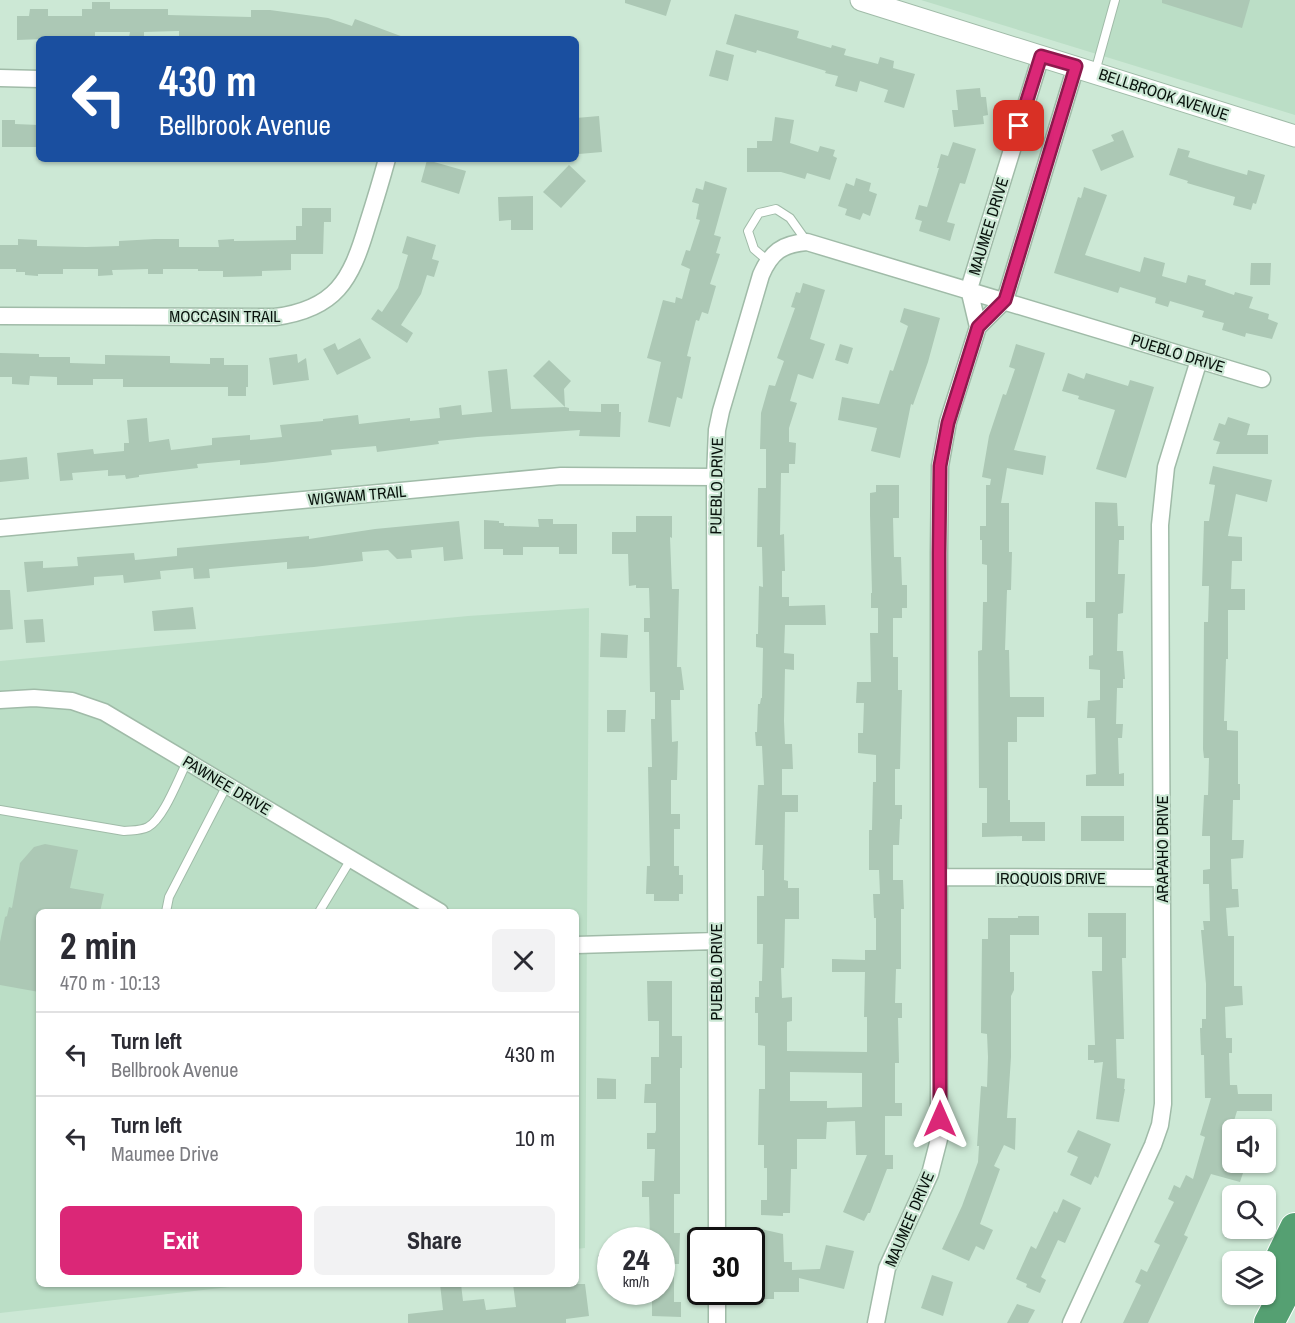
<!DOCTYPE html>
<meta charset="utf-8">
<style>
body{margin:0;font-family:"Archivo Narrow",sans-serif;background:#f2f2f3;color:#2b2b33;height:100vh;display:flex;flex-direction:column;font-size:22px;white-space:nowrap}
*{box-sizing:border-box;margin:0}
p{font-size:20px;color:#7c7c81}
.icon{flex:none;width:33px;height:33px;fill:none;stroke:currentColor;stroke-width:2;stroke-linecap:round;stroke-linejoin:round}
.map{position:relative;flex:1;overflow:hidden}
.sheet{position:absolute;left:36px;top:909px;width:543px;height:378px;display:flex;flex-direction:column;background:#fff;border-radius:9px;box-shadow:0 2px 4px #0004}
.sheet>*{flex:none}
.banner{position:absolute;left:36px;top:36px;width:543px;height:126px;border-radius:9px;box-shadow:0 2px 4px #0004;background:#1a4fa0;color:#fff;overflow:hidden}
.fabs{position:absolute;left:1222px;top:1119px;display:grid;gap:12px}
.fabs a{display:grid;place-items:center;width:54px;height:54px;border-radius:9px;background:#fff;box-shadow:0 2px 4px #0004;font-size:30px}
.speed{position:absolute;left:597px;top:1227px;display:flex;gap:12px;font-size:30px;font-weight:700;text-align:center}
.speed>*{display:grid;place-content:center;width:78px;height:78px;border-radius:50%;background:#fff;box-shadow:0 2px 4px #0004;line-height:1}
.speed small{font-size:15px;font-weight:400}
.speed .limit{border:3px solid #111;border-radius:9px;background:#fff;color:#111}
.pin{position:absolute;display:grid;place-items:center;width:51px;height:51px;color:#fff;margin:-26px;border-radius:12px;box-shadow:0 3px 9px #0006}
.me{position:absolute;width:66px;margin:-33px;rotate:0deg;stroke-linejoin:round;filter:drop-shadow(0 0 4px #0008)}
.turn{display:flex;align-items:center;gap:21px;height:126px;padding:0 24px;font-size:27px}
.turn .icon{width:78px;height:78px;stroke-width:2.5}
.turn b{display:block;font-size:42px;line-height:51px}
.round{display:grid;place-items:center;flex:none;width:63px;height:63px;border-radius:9px;background:#f2f2f3}
.head{display:flex;align-items:center;justify-content:space-between;height:102px;padding:0 24px}
h1{font-size:36px;font-weight:700;line-height:45px}
.button{display:flex;gap:12px;margin-top:auto;padding:12px 24px}
.button a{flex:1;height:69px;border-radius:9px;background:#db2777;color:#fff;font-size:24px;font-weight:700;line-height:69px;text-align:center}
.button a+a{background:#f2f2f3;color:#2b2b33}
ul{padding:0;list-style:none}
li{display:flex;align-items:center;gap:18px;height:84px;padding:0 24px;border-top:2px solid #e1e1e2}
li div{flex:1}
li b{display:block;font-size:22px}
li em{font-style:normal}
.map>svg:first-child{display:block}
.built{fill:#bbdec6}
.building{fill:#acc8b5;fill-rule:evenodd}
.lines{fill:none;stroke-linecap:round;stroke-linejoin:round}
.service-casing{stroke:#a0bba8;stroke-width:10}
.minor-casing{stroke:#a0bba8;stroke-width:19}
.tertiary-casing{stroke:#a0bba8;stroke-width:23}
.motorway-casing{stroke:#fff;stroke-width:32}
.service{stroke:#fff;stroke-width:8}
.minor{stroke:#fff;stroke-width:16}
.tertiary{stroke:#fff;stroke-width:21}
.motorway{stroke:#55a072;stroke-width:30}
.route-casing{stroke:#8e194d;stroke-width:15}
.route{stroke:#db2777;stroke-width:10}
.labels{text-anchor:middle;dominant-baseline:central;stroke-width:4.5;stroke-linejoin:round;paint-order:stroke}
.street-label{font-size:16px;fill:#08120c;stroke:#cce8d5}
</style>
<div class="map">
<svg width="1295" height="1323" viewBox="0 0 1295 1323">
<rect width="100%" height="100%" fill="#cce8d5"/>
<!-- built -->
<path class="built" d="M 921,0 L 1295,0 L 1295,115 Z
M 589,608 L 585,1248 L 576,1249 L 576,912 L 39,912 L 39,1284 L 257,1284 L 0,1313 L 0,661 L 468,616 Z"/>
<!-- building -->
<path class="building" d="M 625,0 L 671,0 L 666,16 L 625,3 Z
M 1162,0 L 1250,0 L 1242,28 L 1162,3 Z
M 92,2 L 110,2 L 110,9 L 168,9 L 168,15 L 251,17 L 251,10 L 270,10 L 328,18 L 352,26 L 355,19 L 406,38 L 317,39 L 294,36 L 293,39 L 179,39 L 179,31 L 144,32 L 144,37 L 129,37 L 130,32 L 95,32 L 95,37 L 17,40 L 17,16 L 29,16 L 30,9 L 48,9 L 48,16 L 82,16 L 82,9 L 92,9 Z
M 735,14 L 799,31 L 797,38 L 831,48 L 832,45 L 846,49 L 844,55 L 878,64 L 880,57 L 894,61 L 893,68 L 915,74 L 904,108 L 884,102 L 888,90 L 860,81 L 857,92 L 835,86 L 838,76 L 825,73 L 826,71 L 757,50 L 756,53 L 726,44 Z
M 716,50 L 734,55 L 728,81 L 709,76 Z
M 980,88 L 981,97 L 986,97 L 988,115 L 983,116 L 984,124 L 954,127 L 952,110 L 958,110 L 956,90 Z
M 599,116 L 602,152 L 579,154 L 576,118 Z
M 775,117 L 794,120 L 790,143 L 818,152 L 820,146 L 835,150 L 833,156 L 837,158 L 830,180 L 807,173 L 805,179 L 781,172 L 747,172 L 747,148 L 757,148 L 757,141 L 772,141 Z
M 2,120 L 15,120 L 15,124 L 39,125 L 39,147 L 2,147 Z
M 1123,130 L 1134,157 L 1101,171 L 1092,150 L 1114,141 L 1111,135 Z
M 953,142 L 976,149 L 965,184 L 960,183 L 947,222 L 955,224 L 950,241 L 919,231 L 922,221 L 915,219 L 919,205 L 927,207 L 939,168 L 937,168 L 941,154 L 948,156 Z
M 1178,148 L 1190,151 L 1188,157 L 1210,164 L 1247,175 L 1248,170 L 1265,175 L 1256,204 L 1253,203 L 1251,210 L 1233,205 L 1235,197 L 1187,183 L 1188,181 L 1169,175 Z
M 427,160 L 466,171 L 459,194 L 421,182 Z
M 569,165 L 586,181 L 561,208 L 543,192 Z
M 856,178 L 871,183 L 869,191 L 877,194 L 870,216 L 863,213 L 860,220 L 845,215 L 847,209 L 838,206 L 846,183 L 854,186 Z
M 705,181 L 727,188 L 714,235 L 721,237 L 716,253 L 720,254 L 710,284 L 716,286 L 708,314 L 702,312 L 699,321 L 696,320 L 687,356 L 691,357 L 682,399 L 677,397 L 670,427 L 648,422 L 661,362 L 647,358 L 663,300 L 675,303 L 676,297 L 682,299 L 690,269 L 681,265 L 686,250 L 690,251 L 700,220 L 696,219 L 699,204 L 692,202 L 696,188 L 703,190 Z
M 1084,187 L 1107,195 L 1085,255 L 1140,272 L 1144,257 L 1165,263 L 1162,276 L 1186,283 L 1188,275 L 1206,280 L 1205,285 L 1234,295 L 1235,292 L 1253,297 L 1249,308 L 1269,314 L 1268,319 L 1278,323 L 1272,339 L 1246,333 L 1245,337 L 1222,330 L 1224,323 L 1202,317 L 1204,311 L 1170,301 L 1168,307 L 1155,303 L 1156,298 L 1120,287 L 1118,293 L 1054,273 L 1078,197 L 1081,198 Z
M 533,196 L 533,230 L 511,230 L 511,220 L 499,221 L 498,197 Z
M 302,208 L 331,208 L 331,222 L 324,222 L 323,254 L 291,254 L 291,270 L 262,271 L 262,276 L 223,277 L 223,271 L 198,271 L 198,269 L 163,269 L 163,274 L 148,274 L 148,269 L 112,270 L 113,275 L 98,276 L 98,269 L 63,269 L 63,274 L 38,274 L 38,276 L 25,275 L 25,272 L 16,272 L 16,269 L 0,269 L 0,245 L 18,245 L 18,239 L 37,240 L 37,246 L 86,247 L 119,246 L 119,241 L 155,239 L 179,239 L 179,247 L 219,247 L 218,240 L 234,239 L 234,241 L 296,240 L 296,226 L 302,226 Z
M 407,236 L 436,245 L 432,259 L 439,261 L 434,277 L 427,275 L 421,294 L 401,325 L 413,333 L 407,343 L 371,319 L 378,309 L 382,312 L 398,288 L 408,255 L 402,253 Z
M 1251,263 L 1271,263 L 1270,285 L 1250,285 Z
M 803,283 L 825,290 L 810,339 L 825,344 L 813,379 L 798,374 L 790,401 L 797,403 L 789,428 L 789,442 L 796,443 L 795,464 L 789,464 L 789,473 L 781,473 L 780,535 L 784,534 L 785,571 L 782,571 L 782,597 L 789,597 L 789,606 L 825,605 L 826,625 L 785,625 L 784,653 L 794,654 L 794,670 L 785,669 L 784,721 L 785,744 L 792,744 L 793,769 L 782,769 L 782,795 L 798,795 L 798,812 L 785,812 L 784,880 L 788,881 L 788,888 L 799,888 L 799,919 L 785,919 L 784,968 L 781,968 L 782,998 L 792,997 L 792,1021 L 787,1022 L 787,1051 L 867,1052 L 867,1017 L 864,1017 L 865,972 L 832,972 L 832,959 L 865,960 L 865,950 L 876,950 L 876,918 L 874,918 L 873,894 L 880,894 L 879,870 L 869,870 L 869,830 L 872,830 L 873,782 L 876,782 L 876,755 L 858,753 L 858,733 L 863,733 L 864,703 L 856,703 L 857,682 L 871,682 L 870,633 L 878,633 L 878,608 L 871,608 L 871,593 L 872,593 L 870,515 L 870,493 L 876,492 L 876,485 L 899,485 L 899,518 L 893,518 L 894,557 L 901,557 L 902,585 L 907,585 L 907,608 L 902,608 L 902,618 L 893,618 L 893,657 L 898,657 L 898,690 L 902,690 L 900,769 L 895,769 L 895,805 L 902,805 L 902,819 L 900,819 L 899,845 L 893,845 L 893,880 L 903,880 L 904,909 L 901,909 L 901,969 L 896,969 L 895,1003 L 902,1003 L 902,1018 L 898,1018 L 899,1063 L 895,1063 L 895,1103 L 902,1103 L 902,1116 L 885,1116 L 885,1155 L 893,1155 L 893,1169 L 887,1169 L 870,1213 L 868,1213 L 864,1221 L 843,1212 L 867,1155 L 856,1155 L 855,1121 L 827,1122 L 826,1139 L 797,1139 L 797,1169 L 791,1169 L 790,1213 L 783,1213 L 783,1216 L 761,1215 L 761,1200 L 767,1200 L 767,1168 L 764,1168 L 764,1145 L 758,1145 L 759,1089 L 765,1089 L 765,1046 L 758,1045 L 758,1013 L 755,1013 L 755,997 L 759,997 L 759,981 L 762,981 L 763,944 L 757,944 L 757,896 L 764,896 L 764,870 L 762,870 L 763,845 L 755,845 L 758,785 L 764,785 L 762,746 L 756,746 L 755,732 L 757,732 L 758,704 L 760,704 L 761,698 L 762,698 L 763,648 L 756,647 L 756,634 L 758,634 L 759,586 L 763,587 L 762,547 L 757,547 L 758,488 L 766,488 L 766,449 L 760,449 L 761,413 L 769,385 L 775,386 L 784,361 L 777,358 L 795,308 L 791,307 L 796,292 L 800,293 ZM 790,1072 L 862,1073 L 862,1107 L 827,1108 L 827,1101 L 790,1101 Z
M 904,308 L 940,318 L 928,362 L 913,405 L 911,404 L 900,458 L 871,451 L 877,428 L 838,420 L 842,397 L 879,404 L 890,370 L 893,371 L 908,326 L 900,322 Z
M 360,338 L 371,358 L 337,375 L 323,349 L 335,343 L 338,350 Z
M 840,344 L 853,348 L 848,364 L 835,360 Z
M 1016,344 L 1045,353 L 1014,450 L 1046,456 L 1043,475 L 1007,468 L 1001,503 L 1009,503 L 1009,552 L 1012,552 L 1011,590 L 1007,590 L 1005,650 L 1009,650 L 1010,697 L 1044,697 L 1044,717 L 1017,717 L 1017,742 L 1008,742 L 1008,800 L 1010,800 L 1010,822 L 1045,822 L 1045,841 L 1022,841 L 1022,836 L 982,837 L 982,823 L 987,823 L 987,788 L 979,788 L 978,651 L 982,650 L 983,602 L 987,602 L 987,565 L 982,564 L 982,540 L 980,540 L 980,526 L 986,526 L 986,485 L 990,485 L 991,479 L 982,477 L 989,436 L 1003,394 L 1006,395 L 1015,369 L 1009,367 Z
M 0,353 L 39,354 L 39,357 L 70,357 L 70,363 L 105,364 L 105,355 L 170,356 L 170,363 L 210,364 L 210,358 L 224,358 L 224,365 L 248,365 L 248,387 L 246,387 L 246,396 L 228,396 L 228,387 L 123,387 L 123,379 L 93,379 L 93,385 L 57,385 L 57,377 L 30,376 L 29,385 L 12,384 L 12,377 L 0,377 Z
M 297,354 L 298,363 L 306,358 L 309,380 L 273,385 L 269,358 Z
M 549,360 L 571,381 L 564,389 L 565,407 L 533,376 Z
M 507,369 L 511,409 L 565,407 L 569,408 L 569,411 L 601,412 L 601,404 L 619,404 L 619,412 L 621,412 L 620,437 L 579,436 L 580,430 L 477,437 L 438,441 L 439,444 L 377,452 L 376,446 L 331,450 L 332,455 L 264,463 L 240,465 L 240,460 L 197,464 L 198,468 L 139,475 L 139,477 L 126,479 L 125,475 L 108,476 L 108,470 L 72,473 L 73,480 L 60,481 L 57,453 L 93,449 L 94,454 L 124,451 L 124,443 L 129,443 L 127,420 L 147,418 L 149,442 L 169,439 L 171,450 L 212,445 L 212,438 L 250,435 L 250,440 L 282,437 L 280,425 L 323,421 L 323,419 L 358,415 L 359,424 L 410,418 L 410,421 L 440,418 L 439,408 L 461,405 L 462,415 L 492,412 L 488,371 Z
M 1068,373 L 1084,379 L 1086,373 L 1128,386 L 1130,380 L 1154,387 L 1126,478 L 1096,469 L 1115,410 L 1078,399 L 1079,396 L 1062,391 Z
M 1228,417 L 1250,424 L 1247,435 L 1268,435 L 1268,454 L 1216,454 L 1220,442 L 1213,440 L 1219,423 L 1225,425 Z
M 27,457 L 29,479 L 0,482 L 0,460 Z
M 1213,466 L 1272,480 L 1267,502 L 1236,494 L 1228,536 L 1242,537 L 1242,561 L 1232,561 L 1231,589 L 1245,589 L 1245,610 L 1228,610 L 1228,659 L 1226,659 L 1224,721 L 1227,721 L 1227,730 L 1238,731 L 1238,784 L 1240,784 L 1240,800 L 1233,800 L 1232,840 L 1244,840 L 1243,858 L 1231,859 L 1232,889 L 1238,889 L 1239,907 L 1226,908 L 1228,936 L 1234,936 L 1234,986 L 1242,986 L 1243,1005 L 1225,1007 L 1226,1038 L 1232,1038 L 1232,1053 L 1229,1053 L 1230,1085 L 1237,1085 L 1238,1094 L 1272,1094 L 1272,1111 L 1237,1111 L 1222,1160 L 1245,1167 L 1240,1182 L 1211,1174 L 1184,1235 L 1188,1237 L 1148,1323 L 1123,1323 L 1141,1285 L 1135,1282 L 1141,1269 L 1147,1272 L 1160,1245 L 1154,1242 L 1174,1202 L 1168,1199 L 1174,1185 L 1180,1188 L 1186,1175 L 1193,1179 L 1205,1137 L 1200,1135 L 1211,1098 L 1205,1098 L 1204,1055 L 1201,1055 L 1200,1028 L 1202,1028 L 1202,1019 L 1206,1019 L 1206,984 L 1201,930 L 1204,930 L 1203,921 L 1210,921 L 1209,884 L 1203,884 L 1203,870 L 1210,869 L 1210,836 L 1202,836 L 1204,795 L 1208,795 L 1209,758 L 1204,758 L 1203,749 L 1204,622 L 1208,622 L 1209,586 L 1202,586 L 1204,521 L 1209,521 L 1215,485 L 1209,484 Z
M 1095,502 L 1117,503 L 1118,526 L 1124,526 L 1124,540 L 1119,540 L 1118,574 L 1125,574 L 1123,613 L 1118,614 L 1117,651 L 1123,651 L 1125,679 L 1123,679 L 1123,688 L 1117,688 L 1116,724 L 1123,724 L 1122,738 L 1118,738 L 1119,774 L 1124,773 L 1124,786 L 1086,786 L 1086,775 L 1096,774 L 1095,718 L 1087,718 L 1088,701 L 1100,700 L 1100,670 L 1089,669 L 1089,656 L 1093,655 L 1093,618 L 1086,618 L 1086,602 L 1095,602 Z
M 636,516 L 672,516 L 672,538 L 670,537 L 672,589 L 679,589 L 677,667 L 681,667 L 684,690 L 680,690 L 680,700 L 671,700 L 672,742 L 678,741 L 677,780 L 671,780 L 671,814 L 680,814 L 680,829 L 674,829 L 674,866 L 679,866 L 679,875 L 683,875 L 683,894 L 679,894 L 679,901 L 654,901 L 654,894 L 646,894 L 647,866 L 650,866 L 648,767 L 652,767 L 651,719 L 655,719 L 655,692 L 650,692 L 649,632 L 644,632 L 644,618 L 650,618 L 649,588 L 636,588 L 636,585 L 629,586 L 628,554 L 612,554 L 612,532 L 636,532 Z
M 538,519 L 553,519 L 553,524 L 577,524 L 577,554 L 559,554 L 559,547 L 523,547 L 523,555 L 503,555 L 503,549 L 484,549 L 484,520 L 499,521 L 499,523 L 504,523 L 504,526 L 539,527 Z
M 459,521 L 463,559 L 444,561 L 443,547 L 411,550 L 412,558 L 397,559 L 388,550 L 362,552 L 363,561 L 314,567 L 287,569 L 287,562 L 209,569 L 210,578 L 194,579 L 193,568 L 160,571 L 161,579 L 124,583 L 123,575 L 94,577 L 94,585 L 27,592 L 24,562 L 43,561 L 43,568 L 78,566 L 77,557 L 134,553 L 135,560 L 177,556 L 177,548 L 309,536 L 309,539 L 375,529 Z
M 0,590 L 10,590 L 13,629 L 0,630 Z
M 193,607 L 196,629 L 154,631 L 152,611 Z
M 43,619 L 45,642 L 26,643 L 24,620 Z
M 601,633 L 628,635 L 627,658 L 600,657 Z
M 607,710 L 626,710 L 625,732 L 607,732 Z
M 1081,816 L 1124,816 L 1124,841 L 1081,841 Z
M 45,844 L 78,850 L 70,888 L 104,894 L 100,912 L 39,912 L 39,992 L 0,985 L 0,942 L 5,917 L 7,916 L 9,907 L 12,908 L 20,863 L 34,847 Z
M 1088,913 L 1126,913 L 1126,958 L 1122,958 L 1124,1039 L 1116,1039 L 1117,1078 L 1125,1079 L 1124,1089 L 1125,1089 L 1119,1122 L 1096,1119 L 1103,1062 L 1094,1063 L 1094,1060 L 1088,1060 L 1088,1045 L 1095,1045 L 1092,971 L 1102,971 L 1102,937 L 1088,937 Z
M 1018,916 L 1039,916 L 1039,935 L 1010,935 L 1010,972 L 1014,972 L 1014,990 L 1011,996 L 1011,1057 L 1007,1118 L 1016,1118 L 1015,1150 L 1004,1145 L 994,1166 L 1000,1169 L 980,1224 L 993,1230 L 984,1250 L 976,1246 L 969,1261 L 942,1249 L 962,1206 L 978,1162 L 979,1146 L 977,1146 L 981,1086 L 987,1087 L 988,1057 L 987,1034 L 981,1033 L 982,939 L 988,939 L 988,918 L 1018,918 Z
M 647,981 L 672,981 L 672,1036 L 682,1036 L 682,1068 L 680,1068 L 680,1194 L 674,1194 L 674,1233 L 680,1233 L 679,1264 L 674,1264 L 674,1302 L 681,1302 L 681,1317 L 652,1316 L 652,1292 L 662,1292 L 662,1240 L 650,1240 L 649,1197 L 642,1197 L 642,1181 L 654,1181 L 655,1149 L 647,1149 L 647,1133 L 655,1133 L 656,1130 L 656,1103 L 644,1103 L 645,1084 L 651,1084 L 651,1057 L 659,1057 L 659,1021 L 648,1021 Z
M 597,1078 L 616,1079 L 616,1099 L 597,1099 Z
M 1078,1130 L 1111,1144 L 1098,1178 L 1095,1176 L 1091,1185 L 1070,1175 L 1078,1157 L 1067,1152 Z
M 1063,1199 L 1081,1208 L 1065,1243 L 1058,1240 L 1041,1277 L 1046,1280 L 1040,1293 L 1026,1287 L 1027,1284 L 1016,1279 L 1031,1246 L 1036,1249 L 1054,1211 L 1057,1213 Z
M 761,1229 L 783,1234 L 784,1262 L 792,1262 L 792,1270 L 820,1269 L 826,1245 L 854,1251 L 844,1289 L 799,1278 L 799,1292 L 774,1292 L 774,1299 L 761,1299 Z
M 598,1255 L 610,1255 L 610,1269 L 597,1268 Z
M 932,1275 L 953,1282 L 943,1316 L 921,1308 Z
M 440,1284 L 461,1284 L 463,1301 L 484,1299 L 486,1310 L 516,1307 L 513,1284 L 585,1284 L 589,1316 L 566,1319 L 566,1323 L 408,1323 L 408,1314 L 443,1310 Z
M 1017,1304 L 1035,1310 L 1028,1323 L 1007,1323 Z"/>
<g class="lines">
<defs>
<path id="service" d="M 1095,72 L 1115,0
M 767,260 L 754,249 L 748,231 L 759,213 L 776,209 L 790,218 L 807,242
M 0,810 L 124,831 C 133,830 140,831 148,827 C 164,818 178,779 187,762
M 166,912 L 169,897 L 227,785
M 319,912 L 351,859"/>
<path id="minor" d="M 0,78 L 39,79
M 0,316 L 275,317 C 336,309 351,280 367,226 C 374,204 381,181 387,159
M 978,327 L 969,289 L 1041,56
M 0,528 L 561,476 L 715,477
M 0,700 L 34,698 L 72,701 L 104,712 L 440,912
M 939,877 L 1162,878
M 576,945 L 716,941
M 717,1240 L 715,477 L 717,430 L 721,411 L 761,275 C 771,252 782,244 807,242 L 1262,379
M 717,1292 L 717,1323
M 876,1323 L 887,1268 L 930,1174 L 939,1139 L 939,553 L 940,466 L 948,422 L 978,327 L 1005,300 L 1076,66
M 1071,1323 L 1153,1145 L 1160,1125 L 1163,1104 L 1160,525 L 1166,467 L 1199,360"/>
<path id="tertiary" d="M 861,0 L 1295,136"/>
<path id="motorway" d="M 1266,1288 L 1295,1228
M 1269,1323 L 1295,1273"/>
</defs>
<!-- service casing -->
<use href="#service" class="service-casing"/>
<!-- minor casing -->
<use href="#minor" class="minor-casing"/>
<!-- tertiary casing -->
<use href="#tertiary" class="tertiary-casing"/>
<!-- motorway casing -->
<use href="#motorway" class="motorway-casing"/>
<!-- service -->
<use href="#service" class="service"/>
<!-- minor -->
<use href="#minor" class="minor"/>
<!-- tertiary -->
<use href="#tertiary" class="tertiary"/>
<!-- motorway -->
<use href="#motorway" class="motorway"/>
</g>
<g class="lines">
<defs>
<path id="route" d="M 940,1119 L 939,553 L 940,466 L 948,423 L 978,327 L 1005,300 L 1076,66 L 1041,56 L 1019,126"/>
</defs>
<!-- route casing -->
<use href="#route" class="route-casing"/>
<!-- route -->
<use href="#route" class="route"/>
</g>
<g class="labels">
<!-- street labels -->
<g class="street-label">
<text transform="translate(1164 94) rotate(18)">BELLBROOK AVENUE</text>
<text transform="translate(988 226) rotate(-73)">MAUMEE DRIVE</text>
<text x="225" y="316">MOCCASIN TRAIL</text>
<text transform="translate(1178 353) rotate(17)">PUEBLO DRIVE</text>
<text transform="translate(716 486) rotate(-89)">PUEBLO DRIVE</text>
<text transform="translate(357 495) rotate(-5)">WIGWAM TRAIL</text>
<text transform="translate(227 785) rotate(31)">PAWNEE DRIVE</text>
<text transform="translate(1162 849) rotate(-90)">ARAPAHO DRIVE</text>
<text x="1051" y="878">IROQUOIS DRIVE</text>
<text transform="translate(716 972) rotate(-90)">PUEBLO DRIVE</text>
<text transform="translate(909 1219) rotate(-67)">MAUMEE DRIVE</text>
</g>
</g>
</svg>
<div class="fabs">
<a><svg class="icon" aria-label="sound" viewBox="0 0 24 24"><path d="M4 9h4l5-4v14l-5-4H4zM17 9q2 3 0 6"/></svg></a>
<a><svg class="icon" aria-label="search" viewBox="0 0 24 24"><circle cx="10" cy="10" r="6"/><path d="M15 15l6 6"/></svg></a>
<a><svg class="icon" aria-label="layers" viewBox="0 0 24 24"><path d="M12 4l9 5-9 5-9-5zM3 14l9 5 9-5"/></svg></a>
</div>
<div class="speed"><div>24<small>km/h</small></div><div class="limit">30</div></div>
<div class="pin" style="left:1019px;top:126px;background:#d93025"><svg class="icon" aria-label="arrive" viewBox="0 0 24 24"><path d="M6 21V4h12l-3 4 3 4H6"/></svg></div>
<svg class="me" style="left:940px;top:1119px" viewBox="-20 -20 40 40"><path d="M0-17L14 15 0 8-14 15z" fill="#db2777" stroke="#fff" stroke-width="4"/></svg>
<div class="banner">
<div class="turn"><svg class="icon" aria-label="left" viewBox="0 0 24 24"><path d="M17 20v-9H6M10 6l-5 5 5 5"/></svg><div><b>430 m</b>Bellbrook Avenue</div></div>
</div>
<section class="sheet">
<div class="head"><div><h1>2 min</h1><p>470 m · 10:13</p></div><a class="round"><svg class="icon" aria-label="close" viewBox="0 0 24 24"><path d="M6 6l12 12M18 6L6 18"/></svg></a></div>
<ul>
<li><svg class="icon" aria-label="left" viewBox="0 0 24 24"><path d="M17 20v-9H6M10 6l-5 5 5 5"/></svg><div><b>Turn left</b><p>Bellbrook Avenue</p></div><em>430 m</em></li>
<li><svg class="icon" aria-label="left" viewBox="0 0 24 24"><path d="M17 20v-9H6M10 6l-5 5 5 5"/></svg><div><b>Turn left</b><p>Maumee Drive</p></div><em>10 m</em></li>
</ul>
<div class="button"><a>Exit</a><a>Share</a></div>
</section>
</div>
